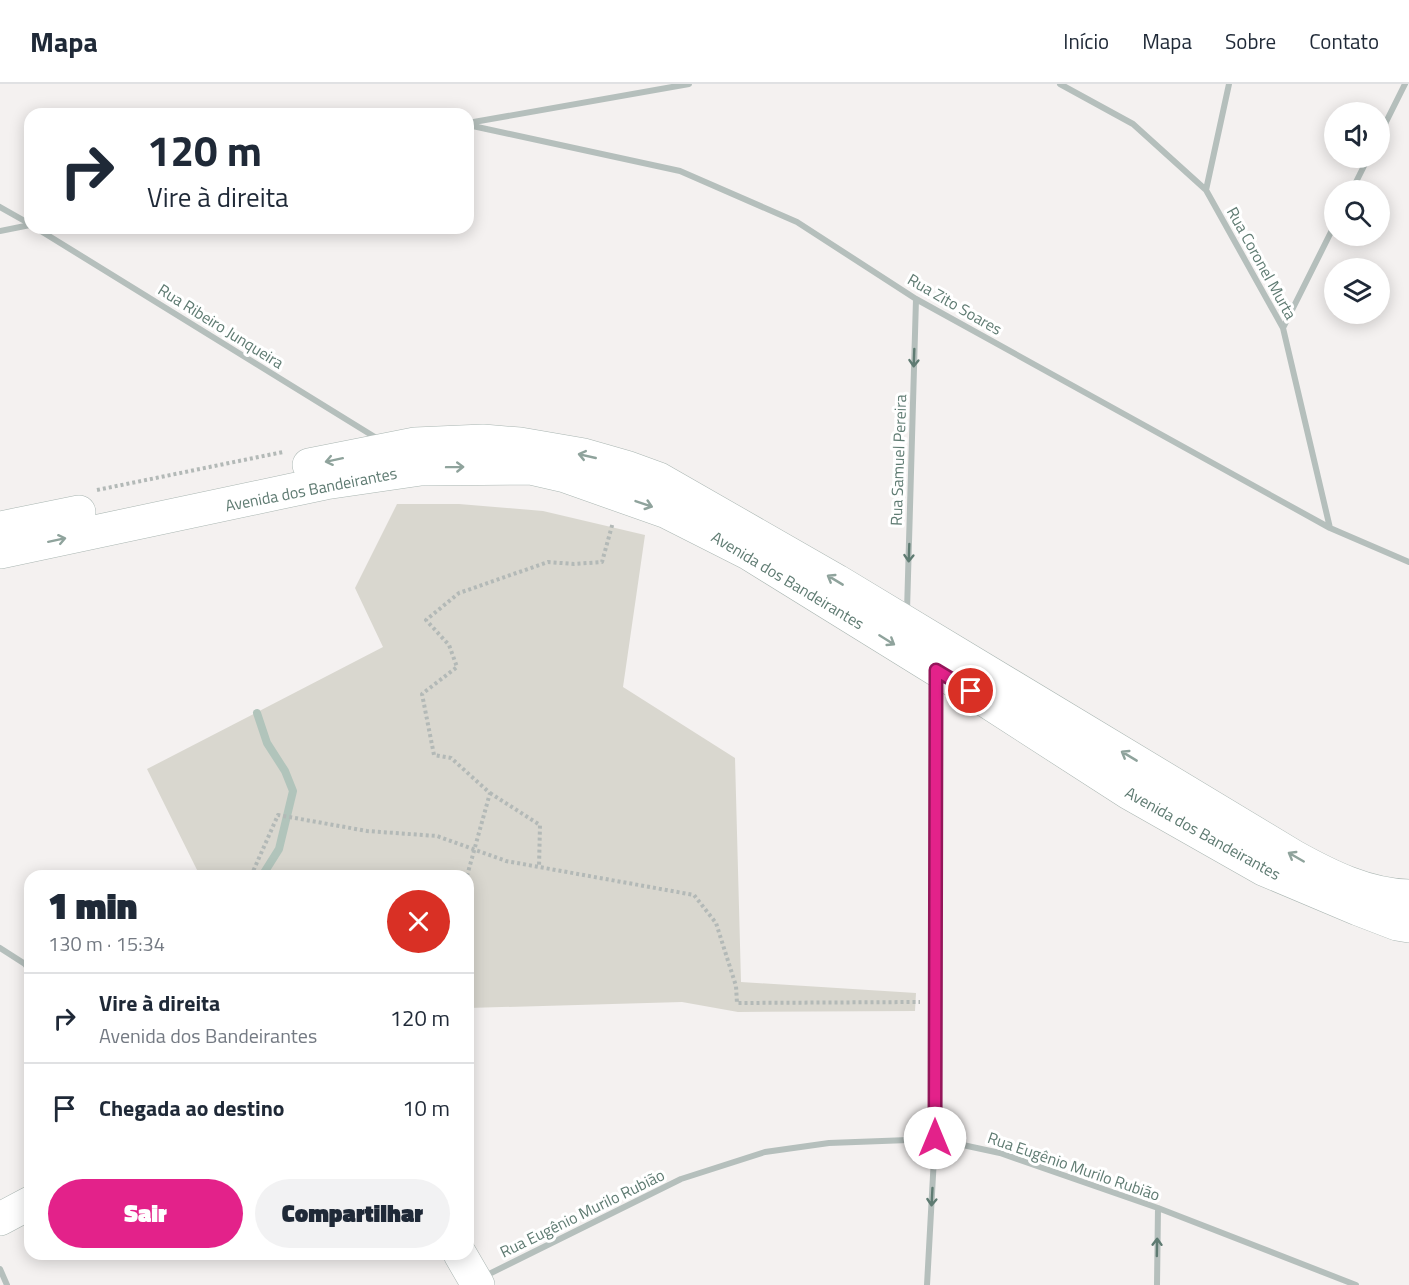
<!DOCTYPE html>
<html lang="pt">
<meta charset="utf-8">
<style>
body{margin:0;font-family:"Titillium Web",sans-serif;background:#f2f2f3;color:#1f2937;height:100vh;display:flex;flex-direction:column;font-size:22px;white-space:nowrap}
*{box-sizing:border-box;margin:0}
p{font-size:20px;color:#747a83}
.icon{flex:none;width:33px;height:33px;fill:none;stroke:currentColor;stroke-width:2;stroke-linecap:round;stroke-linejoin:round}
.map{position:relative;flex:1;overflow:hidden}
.sheet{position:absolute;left:24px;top:786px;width:450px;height:390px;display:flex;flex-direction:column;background:#fff;border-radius:18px;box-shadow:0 3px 15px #0003}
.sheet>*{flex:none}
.guide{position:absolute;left:24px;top:24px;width:450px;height:126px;border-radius:18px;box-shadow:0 3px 15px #0003;background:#fff;color:#1f2937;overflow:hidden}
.controls{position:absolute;left:1324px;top:18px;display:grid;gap:12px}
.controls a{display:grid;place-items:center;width:66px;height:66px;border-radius:50%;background:#fff;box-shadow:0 3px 15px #0003;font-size:30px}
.pin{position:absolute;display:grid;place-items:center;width:51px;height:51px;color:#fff;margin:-26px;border:3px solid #fff;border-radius:50%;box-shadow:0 2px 6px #0007}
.me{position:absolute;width:66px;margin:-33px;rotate:0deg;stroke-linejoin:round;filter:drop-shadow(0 0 4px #0008)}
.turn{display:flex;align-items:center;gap:21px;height:126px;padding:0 24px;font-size:27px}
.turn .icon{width:78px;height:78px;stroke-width:2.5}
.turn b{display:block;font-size:42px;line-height:51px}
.round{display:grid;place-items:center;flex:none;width:63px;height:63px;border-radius:32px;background:#f2f2f3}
.overview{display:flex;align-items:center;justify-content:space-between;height:102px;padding:0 24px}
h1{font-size:36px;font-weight:800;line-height:45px}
.primary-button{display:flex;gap:12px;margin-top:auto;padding:12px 24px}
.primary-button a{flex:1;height:69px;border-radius:36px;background:#e3228a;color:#fff;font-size:24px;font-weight:800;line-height:69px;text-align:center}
.primary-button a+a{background:#f2f2f3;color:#1f2937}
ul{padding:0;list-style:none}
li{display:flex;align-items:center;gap:18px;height:90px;padding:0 24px;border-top:2px solid #e0e1e3}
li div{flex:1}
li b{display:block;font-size:22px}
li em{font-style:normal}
header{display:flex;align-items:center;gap:36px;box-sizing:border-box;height:84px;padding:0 30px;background:#fff;border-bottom:2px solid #e0e1e3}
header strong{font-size:28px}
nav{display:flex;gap:33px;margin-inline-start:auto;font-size:21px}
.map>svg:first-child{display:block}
.green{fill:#d9d7cf}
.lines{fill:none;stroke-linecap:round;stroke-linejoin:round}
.stream{stroke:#b1c4bb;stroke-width:8}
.secondary-casing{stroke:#aab6b2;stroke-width:34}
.path{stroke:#b3b9b7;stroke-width:4;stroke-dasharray:3 3;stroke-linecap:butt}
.street{stroke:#b5bfbc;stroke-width:6}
.secondary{stroke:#fff;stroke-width:33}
.oneway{stroke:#5f7b72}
.oneway2{stroke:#8fa39c}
.route-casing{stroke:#94165a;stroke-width:15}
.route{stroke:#e3228a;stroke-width:10}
.labels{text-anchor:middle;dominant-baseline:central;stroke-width:6;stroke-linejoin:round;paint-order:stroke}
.street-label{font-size:16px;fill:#5f7b72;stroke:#fff}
</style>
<header>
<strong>Mapa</strong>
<nav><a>Início</a><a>Mapa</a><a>Sobre</a><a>Contato</a></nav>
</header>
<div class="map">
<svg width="1409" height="1201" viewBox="0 0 1409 1201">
<rect width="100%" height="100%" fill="#f4f1f0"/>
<!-- green -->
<path class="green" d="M 397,420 L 459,420 L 543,427 L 645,451 L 623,603 L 735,674 L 741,898 L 916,909 L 915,927 L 738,928 L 682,918 L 468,924 L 468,792 L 200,792 L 147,685 L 383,563 L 355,504 Z"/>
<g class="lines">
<!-- stream -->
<path class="stream" d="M 257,629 L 267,659 L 285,687 L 293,707 L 279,765 L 262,792"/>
<defs>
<path id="secondary" d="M 309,381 L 415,360 L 483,357 L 520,360 L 584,371 L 626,383 L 659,395 L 837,497 L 1293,772 C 1329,792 1367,811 1409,812
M 0,444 L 79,428
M 0,468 L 325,399 L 421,385 L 530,384 L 565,392 L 667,428 L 748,469 L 971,607 L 1129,709 L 1263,785 L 1358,825 L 1397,840 L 1409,842
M 0,1135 L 30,1119
M 460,1170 L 478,1201"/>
</defs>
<!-- secondary casing -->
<use href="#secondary" class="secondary-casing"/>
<!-- path -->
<path class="path" d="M 97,406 L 283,368
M 490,709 L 540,741 L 539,783
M 251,792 L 278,731 L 367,747 L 437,752 L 506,777 L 694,811 L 716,839 L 736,902 L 737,919 L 920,918
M 467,792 L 490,709 L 451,674 L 434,671 L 422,610 L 457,583 L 449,561 L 426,536 L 459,509 L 548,478 L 574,480 L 602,478 L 613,438"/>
<!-- street -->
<path class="street" d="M 1060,0 L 1133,40 L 1206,106 L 1283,244 L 1330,444
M 468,39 L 689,0
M 468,41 L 680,87 L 797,138 L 916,215 L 1330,444 L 1409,478
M 1380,50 L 1405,0
M 1206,106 L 1229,0
M 1352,106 L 1368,74
M 0,123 L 30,140
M 36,144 L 378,355
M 0,147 L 30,141
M 1283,244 L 1335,140
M 907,527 L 916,215
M 0,864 L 25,880 L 30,887
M 0,1185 L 7,1201
M 485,1192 L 681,1095 L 765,1068 L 829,1059 L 935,1055 L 1000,1069 L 1158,1124 L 1356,1201
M 927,1201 L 935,1055 L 936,599
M 1157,1201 L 1158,1124"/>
<!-- secondary -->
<use href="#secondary" class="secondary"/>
</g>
<!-- one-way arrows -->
<defs><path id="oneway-shaft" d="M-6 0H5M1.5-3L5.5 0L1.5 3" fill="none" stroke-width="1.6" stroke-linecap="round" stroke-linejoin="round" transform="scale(1.5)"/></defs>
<g class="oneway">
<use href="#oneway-shaft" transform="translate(914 274) rotate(92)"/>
<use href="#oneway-shaft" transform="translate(909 469) rotate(92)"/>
<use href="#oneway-shaft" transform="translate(932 1113) rotate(93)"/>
<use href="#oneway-shaft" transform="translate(1157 1163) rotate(-89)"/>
</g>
<g class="oneway2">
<use href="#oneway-shaft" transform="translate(587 372) rotate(-167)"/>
<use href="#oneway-shaft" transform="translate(334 376) rotate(168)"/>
<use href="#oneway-shaft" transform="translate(455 383) rotate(-1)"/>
<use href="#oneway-shaft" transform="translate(644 420) rotate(19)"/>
<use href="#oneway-shaft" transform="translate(57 456) rotate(-12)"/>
<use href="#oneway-shaft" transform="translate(835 496) rotate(-149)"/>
<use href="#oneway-shaft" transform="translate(887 556) rotate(32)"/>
<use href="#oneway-shaft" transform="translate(1129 672) rotate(-149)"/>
<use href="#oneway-shaft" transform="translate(1296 773) rotate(-150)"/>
</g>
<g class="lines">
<defs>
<path id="route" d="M 935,1054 L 936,586 L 971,607"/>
</defs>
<!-- route casing -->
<use href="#route" class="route-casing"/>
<!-- route -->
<use href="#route" class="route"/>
</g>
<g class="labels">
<!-- street labels -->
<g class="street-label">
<text transform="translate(1262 179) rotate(61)">Rua Coronel Murta</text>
<text transform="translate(955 220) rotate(30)">Rua Zito Soares</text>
<text transform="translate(221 242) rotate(32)">Rua Ribeiro Junqueira</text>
<text transform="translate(898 376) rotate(-88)">Rua Samuel Pereira</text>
<text transform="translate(311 405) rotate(-11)">Avenida dos Bandeirantes</text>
<text transform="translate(788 496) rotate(31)">Avenida dos Bandeirantes</text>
<text transform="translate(1203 749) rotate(29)">Avenida dos Bandeirantes</text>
<text transform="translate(1074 1082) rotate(19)">Rua Eugênio Murilo Rubião</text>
<text transform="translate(582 1129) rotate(-26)">Rua Eugênio Murilo Rubião</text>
</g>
</g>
</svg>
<div class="controls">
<a><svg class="icon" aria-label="sound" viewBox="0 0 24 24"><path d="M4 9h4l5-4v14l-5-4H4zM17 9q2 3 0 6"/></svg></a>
<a><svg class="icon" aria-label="search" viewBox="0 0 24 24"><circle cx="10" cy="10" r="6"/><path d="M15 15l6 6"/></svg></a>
<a><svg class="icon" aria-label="layers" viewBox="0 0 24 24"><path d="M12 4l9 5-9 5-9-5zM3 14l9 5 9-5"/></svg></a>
</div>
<div class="pin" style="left:971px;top:607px;background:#d93025"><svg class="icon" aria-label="arrive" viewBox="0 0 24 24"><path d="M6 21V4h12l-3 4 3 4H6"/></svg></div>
<svg class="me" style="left:935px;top:1054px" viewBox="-20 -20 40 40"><circle r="19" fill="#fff"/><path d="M0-13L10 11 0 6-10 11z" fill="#e3228a"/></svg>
<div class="guide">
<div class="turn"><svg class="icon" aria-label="right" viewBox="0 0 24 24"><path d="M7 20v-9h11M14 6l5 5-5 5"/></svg><div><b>120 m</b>Vire à direita</div></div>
</div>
<section class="sheet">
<div class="overview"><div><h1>1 min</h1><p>130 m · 15:34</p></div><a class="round" style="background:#d93025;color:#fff"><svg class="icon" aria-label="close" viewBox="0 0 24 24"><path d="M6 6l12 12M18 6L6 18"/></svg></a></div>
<ul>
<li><svg class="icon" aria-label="right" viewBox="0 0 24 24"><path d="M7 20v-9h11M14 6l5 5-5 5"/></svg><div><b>Vire à direita</b><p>Avenida dos Bandeirantes</p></div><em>120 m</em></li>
<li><svg class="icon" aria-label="arrive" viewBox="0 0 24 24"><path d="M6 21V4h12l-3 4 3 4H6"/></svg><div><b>Chegada ao destino</b></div><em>10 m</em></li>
</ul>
<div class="primary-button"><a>Sair</a><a>Compartilhar</a></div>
</section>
</div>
